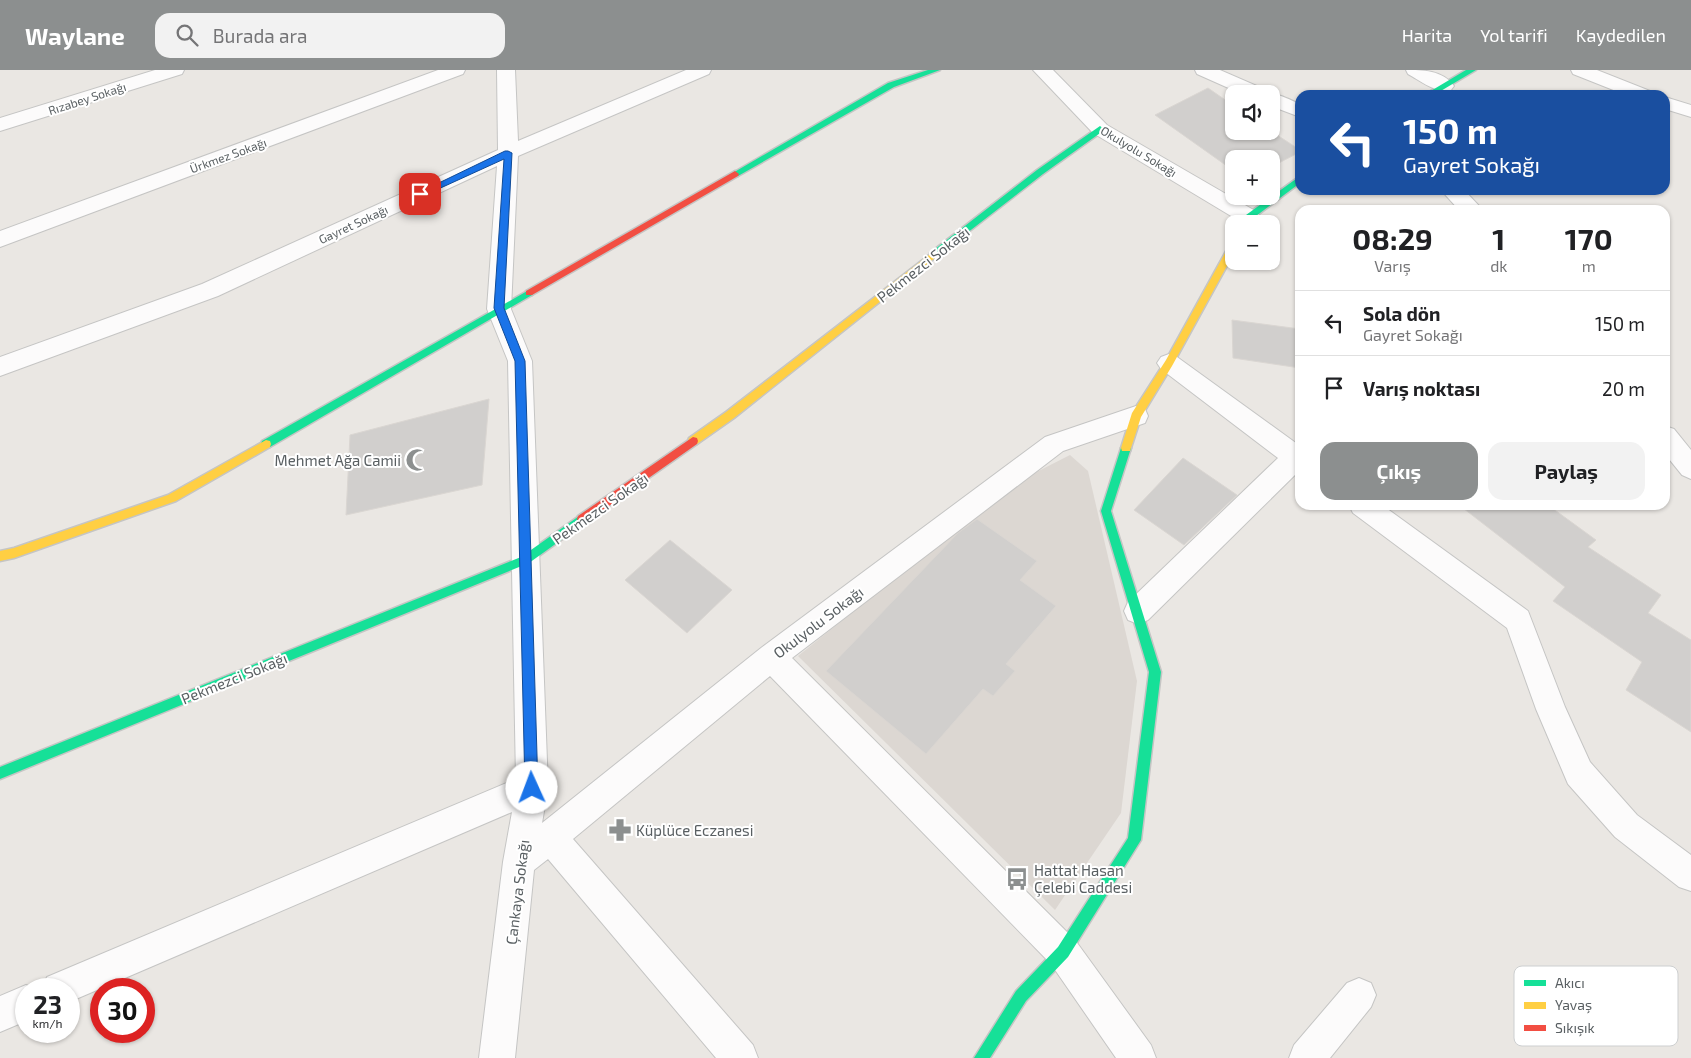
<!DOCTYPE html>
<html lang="tr">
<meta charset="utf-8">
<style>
body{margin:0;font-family:"Exo 2",sans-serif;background:#f2f2f2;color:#202124;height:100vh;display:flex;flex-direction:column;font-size:19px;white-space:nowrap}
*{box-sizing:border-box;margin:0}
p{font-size:16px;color:#757577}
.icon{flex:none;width:28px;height:28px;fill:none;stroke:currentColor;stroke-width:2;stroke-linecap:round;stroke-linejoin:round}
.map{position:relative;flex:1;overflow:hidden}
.drawer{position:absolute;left:1295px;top:135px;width:375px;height:305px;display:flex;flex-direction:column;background:#fff;border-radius:15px;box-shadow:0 1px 4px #0004}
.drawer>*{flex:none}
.guide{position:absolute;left:1295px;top:20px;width:375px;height:105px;border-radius:15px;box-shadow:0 1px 4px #0004;background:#1a4fa0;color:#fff;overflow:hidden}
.tools{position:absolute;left:1225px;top:15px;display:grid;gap:10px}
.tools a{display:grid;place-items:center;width:55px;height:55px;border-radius:10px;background:#fff;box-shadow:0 1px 4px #0004;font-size:25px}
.speed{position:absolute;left:15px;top:908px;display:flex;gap:10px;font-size:25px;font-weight:700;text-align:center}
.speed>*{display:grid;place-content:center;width:65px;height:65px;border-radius:50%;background:#fff;box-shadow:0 1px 4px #0004;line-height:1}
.speed small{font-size:12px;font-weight:400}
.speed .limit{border:8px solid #d22;background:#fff;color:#111}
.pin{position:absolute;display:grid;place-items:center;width:42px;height:42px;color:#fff;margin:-21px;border-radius:10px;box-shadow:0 2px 8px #0006}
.me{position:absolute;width:55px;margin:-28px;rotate:358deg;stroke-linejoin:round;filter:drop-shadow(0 0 4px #0008)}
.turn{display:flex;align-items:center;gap:18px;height:105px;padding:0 25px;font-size:22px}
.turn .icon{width:65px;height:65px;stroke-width:2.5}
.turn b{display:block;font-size:35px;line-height:42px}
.eta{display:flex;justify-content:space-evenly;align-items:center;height:85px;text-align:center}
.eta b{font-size:30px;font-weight:700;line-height:35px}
.button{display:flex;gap:10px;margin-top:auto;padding:10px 25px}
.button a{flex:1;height:58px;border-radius:15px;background:#8c8f8f;color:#fff;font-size:20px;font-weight:700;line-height:58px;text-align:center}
.button a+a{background:#f2f2f2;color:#202124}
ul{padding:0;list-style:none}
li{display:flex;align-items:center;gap:15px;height:65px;padding:0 25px;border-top:1px solid #e0e0e0}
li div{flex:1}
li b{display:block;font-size:19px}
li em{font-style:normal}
header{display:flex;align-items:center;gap:30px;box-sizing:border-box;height:70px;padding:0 25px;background:#8c8f8f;color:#fff}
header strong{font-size:24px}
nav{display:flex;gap:28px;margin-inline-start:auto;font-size:18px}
.search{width:350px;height:45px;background:#f2f2f2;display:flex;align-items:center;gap:12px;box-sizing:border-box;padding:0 18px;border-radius:15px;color:#757577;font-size:19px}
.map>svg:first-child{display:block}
.education{fill:#dcd7d2}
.building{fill:#d1cfcd;stroke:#dad6d2}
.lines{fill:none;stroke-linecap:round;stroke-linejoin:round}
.street-casing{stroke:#c5c5c4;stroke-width:2}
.fast-casing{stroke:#c5c5c4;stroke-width:3}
.slow-casing{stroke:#c5c5c4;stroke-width:3}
.jam-casing{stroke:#c5c5c4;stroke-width:3}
.street{fill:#fcfbfb;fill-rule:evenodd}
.fast{fill:#16e098;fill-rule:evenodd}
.slow{fill:#ffcf43;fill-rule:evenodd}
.jam{fill:#f24e42;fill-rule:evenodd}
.route{fill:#1a73e8;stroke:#114b97}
.labels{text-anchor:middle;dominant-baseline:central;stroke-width:4;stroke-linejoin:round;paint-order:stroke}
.far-street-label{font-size:12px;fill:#595f62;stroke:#fff}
.street-label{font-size:15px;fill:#595f62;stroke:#fff}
.poi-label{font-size:15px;fill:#595f62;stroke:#fff;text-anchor:start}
.key{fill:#fff;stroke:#cdcfd0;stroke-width:1}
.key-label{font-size:14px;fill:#595f62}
</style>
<header>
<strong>Waylane</strong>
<div class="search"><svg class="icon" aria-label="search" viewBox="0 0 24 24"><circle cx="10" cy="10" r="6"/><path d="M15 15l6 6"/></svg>Burada ara</div>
<nav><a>Harita</a><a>Yol tarifi</a><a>Kaydedilen</a></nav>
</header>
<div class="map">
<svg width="1691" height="988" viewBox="0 0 1691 988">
<rect width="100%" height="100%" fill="#eae7e3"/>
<!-- education -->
<path class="education" d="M 1070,385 L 1088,401 L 1137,611 L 1121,743 L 1055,840 L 798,586 L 1009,416 Z"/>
<!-- building -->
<path class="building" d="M 1208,18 L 1234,36 L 1234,61 L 1271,61 L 1300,80 L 1300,82 L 1271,97 L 1271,89 L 1234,89 L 1234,101 L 1155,45 Z
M 1232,250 L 1300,259 L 1300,298 L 1233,288 Z
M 489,329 L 482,415 L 346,445 L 350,365 Z
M 1183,388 L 1237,425 L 1184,475 L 1134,440 Z
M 1459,435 L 1548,435 L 1596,470 L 1588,477 L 1661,525 L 1648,543 L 1691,570 L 1691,662 L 1626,620 L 1642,592 L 1553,531 L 1565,517 Z
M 977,449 L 1037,491 L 1020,510 L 1056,536 L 1006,594 L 1015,601 L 993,626 L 983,619 L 926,684 L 826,601 L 958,463 Z
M 670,470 L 732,520 L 687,563 L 625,510 Z"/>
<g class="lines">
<defs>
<path id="street" d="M 155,0 L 184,0 L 182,4 L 0,61 L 0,48 Z
M 438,0 L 465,0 L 463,4 L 0,177 L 0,161 Z
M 497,0 L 515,0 L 518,71 L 686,0 L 711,0 L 709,4 L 518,86 L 511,239 L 532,291 L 548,718 L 542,753 L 761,578 L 1045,367 L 1136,336 L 1145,339 L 1148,346 L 1145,353 L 1063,381 L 792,588 L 1075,870 L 1151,975 L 1156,988 L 1116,988 L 1051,894 L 770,606 L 573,769 L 753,975 L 758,988 L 716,988 L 548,789 L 534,800 L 515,988 L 479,988 L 503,792 L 512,742 L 69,932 L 69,919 L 42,919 L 47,907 L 516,709 L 508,291 L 487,239 L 497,96 L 218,226 L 0,306 L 0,287 L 202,214 L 498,80 Z
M 1033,0 L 1053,0 L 1107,55 L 1257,142 L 1260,147 L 1257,152 L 1251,154 L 1241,152 L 1093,63 Z
M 1195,0 L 1220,0 L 1266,20 L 1268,24 C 1279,23 1290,30 1300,34 L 1300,47 L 1271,36 L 1271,24 L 1242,24 L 1197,4 Z
M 1406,0 C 1422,0 1443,0 1454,16 L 1451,20 C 1436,24 1421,11 1408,4 Z
M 1571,0 L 1597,0 L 1650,21 L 1653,25 L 1626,25 L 1573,4 Z
M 1665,27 L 1691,35 L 1691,47 L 1665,39 Z
M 1441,120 L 1464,120 L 1483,140 L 1459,140 Z
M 1169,284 L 1177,287 L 1300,376 L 1300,400 L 1148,550 L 1138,554 L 1128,550 L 1124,541 L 1128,532 L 1278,388 L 1161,299 L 1157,293 L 1161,287 Z
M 1665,356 L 1674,359 L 1691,380 L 1691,409 L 1682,405 L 1665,384 Z
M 1349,435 L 1382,435 L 1528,541 L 1565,637 L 1590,692 L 1637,745 L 1691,785 L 1691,821 L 1679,817 L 1615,767 L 1568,714 L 1536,639 L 1507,558 L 1353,443 Z
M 1359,908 L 1371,913 L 1376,925 L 1371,937 L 1330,988 L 1289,988 L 1294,975 L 1347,913 Z
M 26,915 L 34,919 L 26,919 L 26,951 L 0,962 L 0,926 Z"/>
<path id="fast" d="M 928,0 L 940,0 L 894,17 L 738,106 L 732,106 L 731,104 L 888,13 Z
M 1466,0 L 1476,0 L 1434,25 L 1424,25 Z
M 1100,56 L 1104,59 L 1103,61 L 1043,104 L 936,187 L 930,187 L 930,183 L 1037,100 Z
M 1300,106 L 1300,113 L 1252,149 L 1250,154 L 1241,154 L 1246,145 Z
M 529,220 L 534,223 L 532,225 L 270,377 L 262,377 L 261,374 L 262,371 Z
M 1126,374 L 1131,378 L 1111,441 L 1161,602 L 1141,770 L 1068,887 L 1026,931 L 990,988 L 974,988 L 1016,921 L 1058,877 L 1128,768 L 1149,602 L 1101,441 L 1121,378 Z
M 582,444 L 586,446 L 587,449 L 586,452 L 529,493 L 0,709 L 0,697 L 521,487 Z"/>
<path id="slow" d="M 1234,171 L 1234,183 L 1172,296 L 1141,347 L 1130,381 L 1122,381 L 1121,378 L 1132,343 L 1166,290 L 1230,174 Z
M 933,182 L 938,185 L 936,187 L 734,348 L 697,374 L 689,374 L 688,371 L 689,368 L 726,342 Z
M 266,370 L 270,371 L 271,374 L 270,377 L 176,431 L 14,488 L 0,491 L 0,481 L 14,478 L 168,425 Z"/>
<path id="jam" d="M 735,101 L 739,104 L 738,106 L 532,225 L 526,225 L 526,221 Z
M 693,367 L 697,368 L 698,371 L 697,374 L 586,452 L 578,452 L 577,449 L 578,446 Z"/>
</defs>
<!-- street casing -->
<use href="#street" class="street-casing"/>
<!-- fast casing -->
<use href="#fast" class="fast-casing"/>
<!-- slow casing -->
<use href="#slow" class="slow-casing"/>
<!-- jam casing -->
<use href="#jam" class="jam-casing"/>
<!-- street -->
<use href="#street" class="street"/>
<!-- fast -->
<use href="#fast" class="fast"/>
<!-- slow -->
<use href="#slow" class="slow"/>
<!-- jam -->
<use href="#jam" class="jam"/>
</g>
<!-- route -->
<path class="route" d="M 505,81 L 508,81 L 512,83 L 504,238 L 525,291 L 538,718 L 536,722 L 532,724 L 527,722 L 525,718 L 515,291 L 494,238 L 504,89 L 423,126 L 420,127 L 416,124 Z"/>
<!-- icons -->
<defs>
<symbol id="mosque-bare" viewBox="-9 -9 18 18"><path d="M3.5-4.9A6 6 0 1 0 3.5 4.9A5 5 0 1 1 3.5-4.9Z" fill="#8c8f8f" stroke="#fff" stroke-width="2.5" paint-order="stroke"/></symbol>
<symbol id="pharmacy-bare" viewBox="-9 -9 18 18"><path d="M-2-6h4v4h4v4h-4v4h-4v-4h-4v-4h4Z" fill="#8c8f8f" stroke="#fff" stroke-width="2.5" paint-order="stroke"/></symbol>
<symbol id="bus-bare" viewBox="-9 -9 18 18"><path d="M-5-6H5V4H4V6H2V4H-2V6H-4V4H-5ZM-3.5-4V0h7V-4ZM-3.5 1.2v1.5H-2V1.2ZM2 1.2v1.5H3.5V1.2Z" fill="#8c8f8f" stroke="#fff" stroke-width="2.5" paint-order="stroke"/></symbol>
</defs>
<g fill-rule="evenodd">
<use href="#mosque-bare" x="401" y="374" width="32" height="32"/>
<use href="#pharmacy-bare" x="604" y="744" width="32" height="32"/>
<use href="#bus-bare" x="1001" y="793" width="32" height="32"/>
</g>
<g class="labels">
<!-- far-street labels -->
<g class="far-street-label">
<text transform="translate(87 28) rotate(-18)">Rızabey Sokağı</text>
<text transform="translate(1139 81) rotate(31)">Okulyolu Sokağı</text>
<text transform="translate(228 85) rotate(-20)">Ürkmez Sokağı</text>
<text transform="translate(353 154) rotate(-25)">Gayret Sokağı</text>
</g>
<!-- street labels -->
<g class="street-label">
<text transform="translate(923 194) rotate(-38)">Pekmezci Sokağı</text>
<text transform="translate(600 438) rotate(-35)">Pekmezci Sokağı</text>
<text transform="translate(818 552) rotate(-37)">Okulyolu Sokağı</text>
<text transform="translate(234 608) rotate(-22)">Pekmezci Sokağı</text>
<text transform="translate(517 822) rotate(-83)">Çankaya Sokağı</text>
</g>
<!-- poi labels -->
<g class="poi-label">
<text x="401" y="390" text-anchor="end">Mehmet Ağa Camii</text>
<text x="636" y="760">Küplüce Eczanesi</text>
<text x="1034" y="800">Hattat Hasan<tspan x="1034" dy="17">Çelebi Caddesi</tspan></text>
</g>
</g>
<!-- legend -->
<rect x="1514" y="896" width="164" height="80" rx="8" class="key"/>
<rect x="1524" y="910" width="22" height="6" fill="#16e098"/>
<rect x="1524" y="932" width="22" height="7" fill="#ffcf43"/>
<rect x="1524" y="955" width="22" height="6" fill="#f24e42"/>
<g class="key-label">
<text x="1555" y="918">Akıcı</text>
<text x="1555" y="940">Yavaş</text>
<text x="1555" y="963">Sıkışık</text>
</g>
</svg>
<div class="tools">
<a><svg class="icon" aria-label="sound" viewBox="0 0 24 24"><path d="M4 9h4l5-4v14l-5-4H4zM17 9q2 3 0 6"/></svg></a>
<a>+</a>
<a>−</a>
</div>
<div class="speed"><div>23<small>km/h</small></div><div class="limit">30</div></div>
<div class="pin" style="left:420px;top:124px;background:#d93025"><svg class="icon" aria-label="arrive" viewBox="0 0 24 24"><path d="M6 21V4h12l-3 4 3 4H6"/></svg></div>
<svg class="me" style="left:532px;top:718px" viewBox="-20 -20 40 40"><circle r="19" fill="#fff"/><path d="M0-13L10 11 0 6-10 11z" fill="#1a73e8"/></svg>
<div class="guide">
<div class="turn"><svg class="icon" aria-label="left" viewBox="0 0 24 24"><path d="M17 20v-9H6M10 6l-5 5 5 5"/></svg><div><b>150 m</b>Gayret Sokağı</div></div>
</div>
<section class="drawer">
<div class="eta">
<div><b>08:29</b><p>Varış</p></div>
<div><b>1</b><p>dk</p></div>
<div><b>170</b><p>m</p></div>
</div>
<ul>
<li><svg class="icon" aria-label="left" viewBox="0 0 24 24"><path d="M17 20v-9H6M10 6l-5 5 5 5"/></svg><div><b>Sola dön</b><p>Gayret Sokağı</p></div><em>150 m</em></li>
<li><svg class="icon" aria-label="arrive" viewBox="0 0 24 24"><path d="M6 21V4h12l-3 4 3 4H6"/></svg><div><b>Varış noktası</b></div><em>20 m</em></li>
</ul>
<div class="button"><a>Çıkış</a><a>Paylaş</a></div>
</section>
</div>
